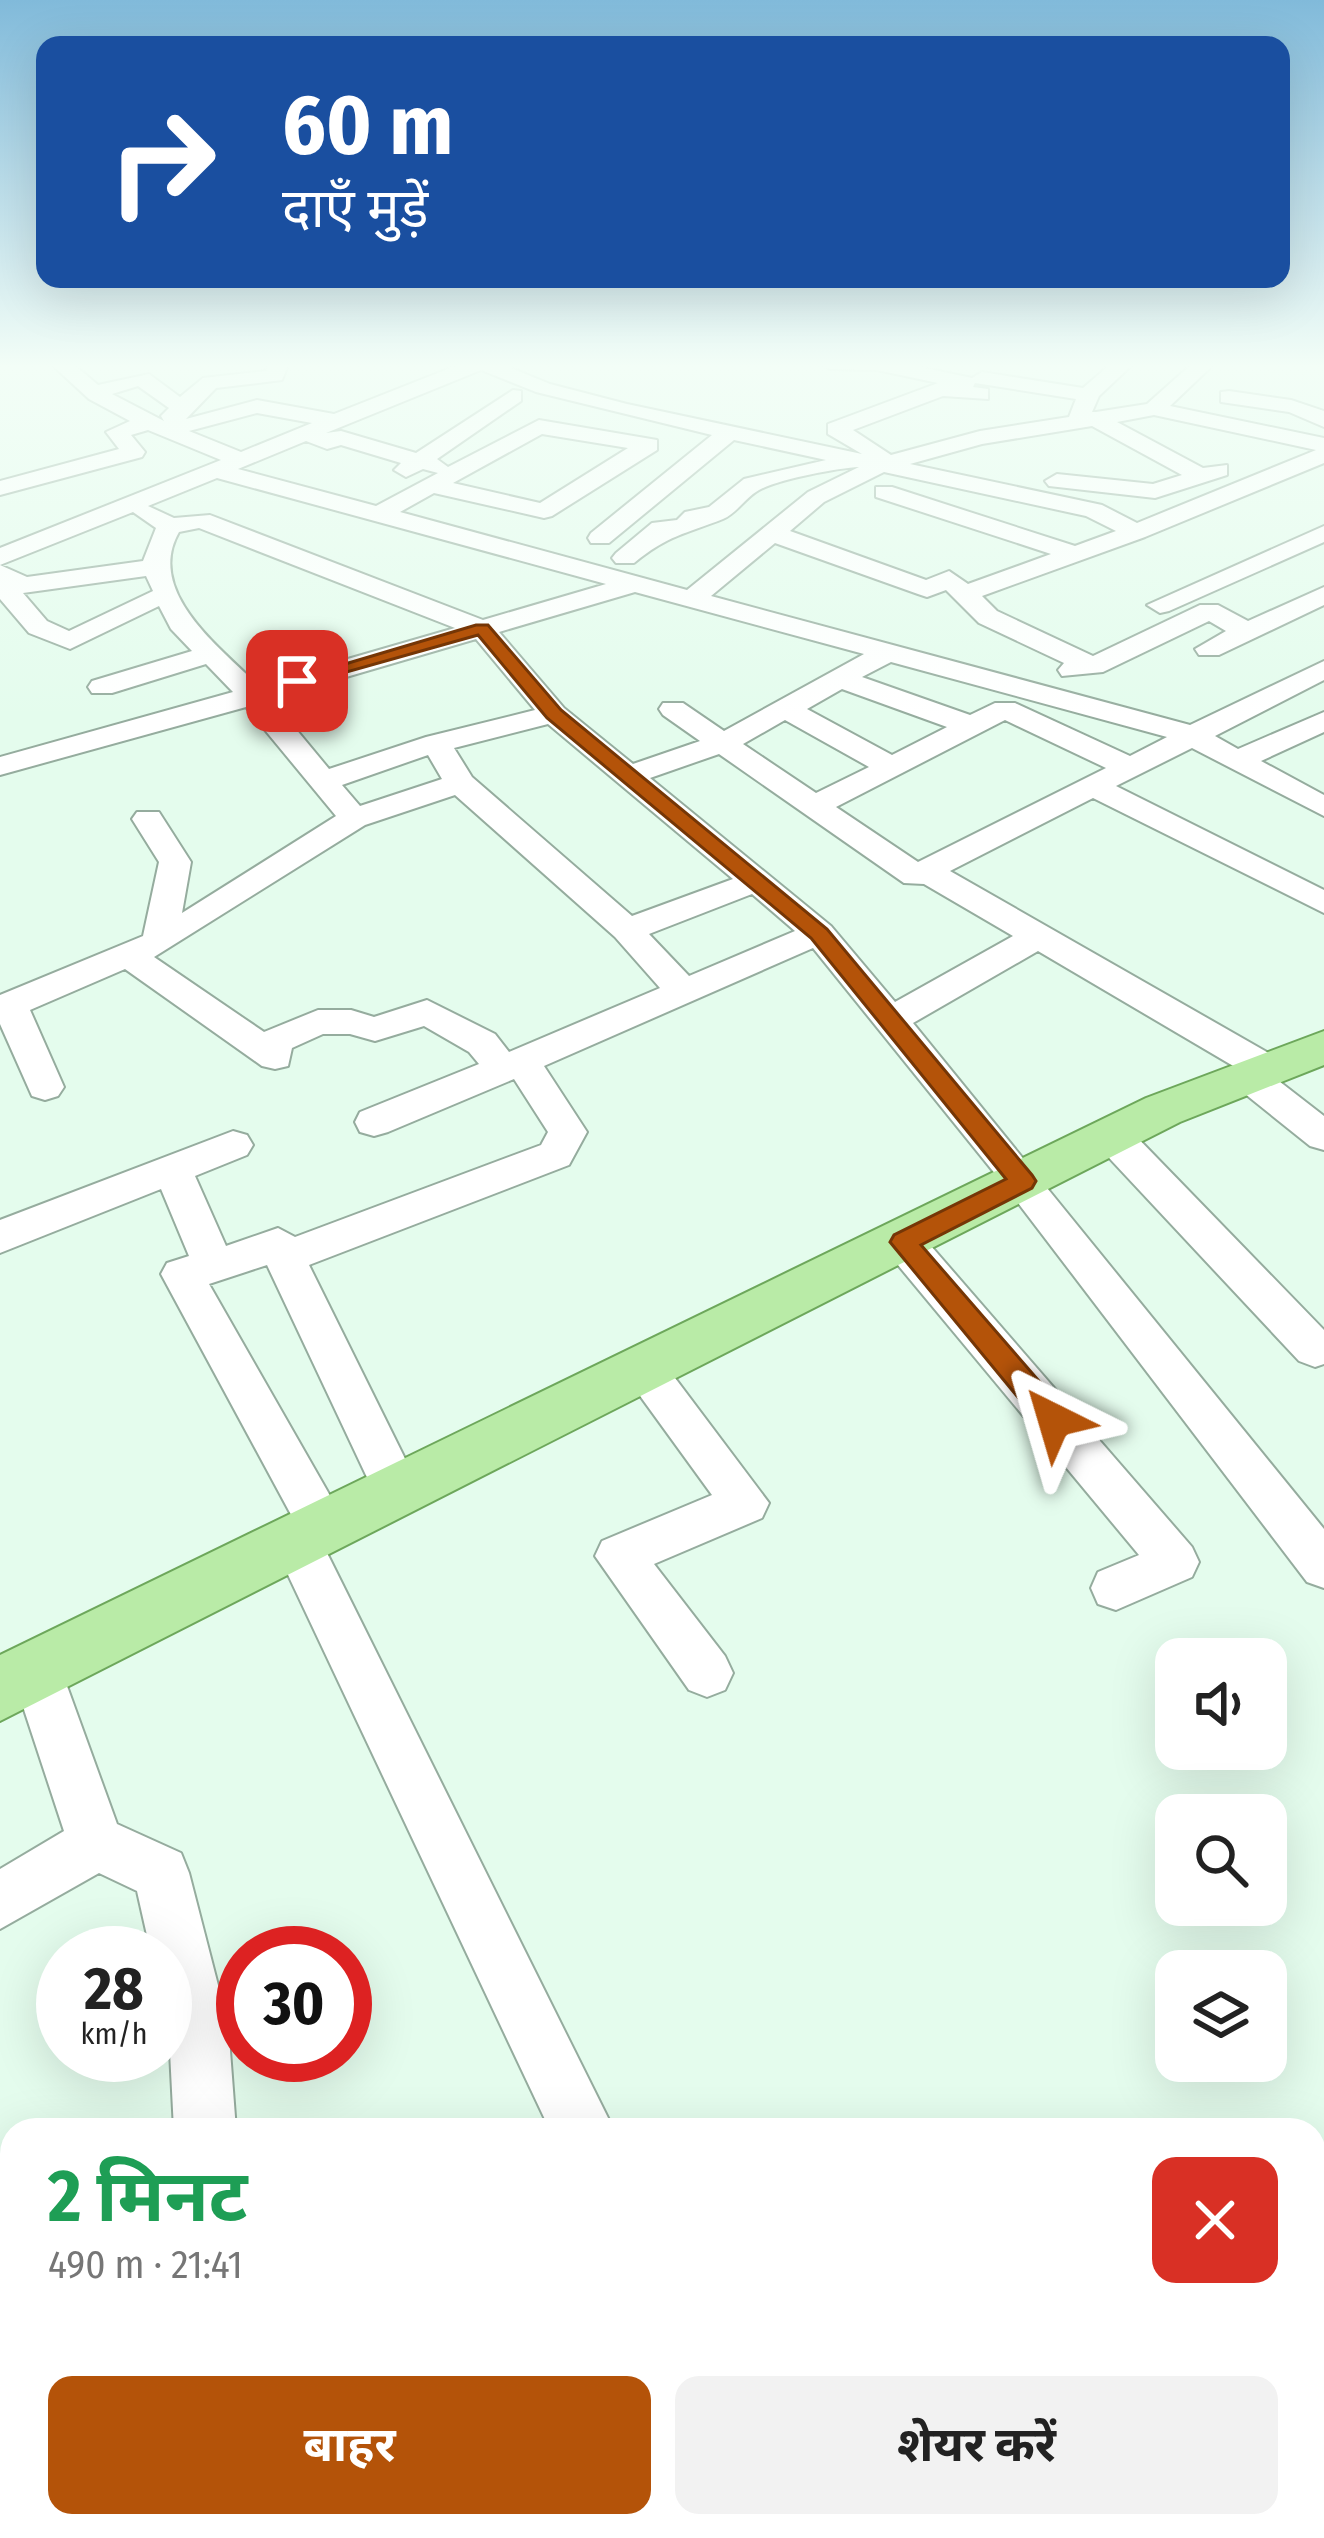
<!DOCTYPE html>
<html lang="hi">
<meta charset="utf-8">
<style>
body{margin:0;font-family:"Fira Sans Condensed","Noto Sans Devanagari",sans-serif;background:#f2f2f2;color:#222;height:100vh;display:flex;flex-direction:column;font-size:45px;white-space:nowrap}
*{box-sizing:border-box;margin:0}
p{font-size:39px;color:#767676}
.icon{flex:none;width:66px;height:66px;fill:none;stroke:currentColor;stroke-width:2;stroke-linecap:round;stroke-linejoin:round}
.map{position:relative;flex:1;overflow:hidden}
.drawer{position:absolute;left:0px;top:2118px;width:1326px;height:420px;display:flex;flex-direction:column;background:#fff;border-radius:36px 36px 0 0;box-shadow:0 12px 48px #0002}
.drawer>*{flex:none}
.guide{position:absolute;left:36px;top:36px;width:1254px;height:252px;border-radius:24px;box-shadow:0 12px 48px #0002;background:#1a4fa0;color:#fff;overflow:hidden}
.fabs{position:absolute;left:1155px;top:1638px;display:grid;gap:24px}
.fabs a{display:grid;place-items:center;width:132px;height:132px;border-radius:24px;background:#fff;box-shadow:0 12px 48px #0002;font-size:60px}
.speed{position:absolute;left:36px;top:1926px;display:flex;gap:24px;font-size:60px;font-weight:700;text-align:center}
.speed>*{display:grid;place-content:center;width:156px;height:156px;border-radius:50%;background:#fff;box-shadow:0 12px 48px #0002;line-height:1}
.speed small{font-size:30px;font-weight:400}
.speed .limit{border:18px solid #d22;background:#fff;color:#111}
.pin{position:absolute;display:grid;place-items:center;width:102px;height:102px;color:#fff;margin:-51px;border-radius:24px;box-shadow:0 6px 18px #0006}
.me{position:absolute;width:132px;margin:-66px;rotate:320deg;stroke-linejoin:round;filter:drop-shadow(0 0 9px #0008)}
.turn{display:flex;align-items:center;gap:42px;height:252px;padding:0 48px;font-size:54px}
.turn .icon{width:156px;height:156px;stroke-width:2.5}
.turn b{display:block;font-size:84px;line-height:102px}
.round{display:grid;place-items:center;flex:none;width:126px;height:126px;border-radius:24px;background:#f2f2f2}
.summary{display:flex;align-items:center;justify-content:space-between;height:204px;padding:0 48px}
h1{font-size:72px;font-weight:700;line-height:90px;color:#1e9e55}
.action{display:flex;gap:24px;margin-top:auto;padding:24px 48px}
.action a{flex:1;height:138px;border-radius:24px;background:#b45309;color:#fff;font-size:48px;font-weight:700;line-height:138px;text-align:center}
.action a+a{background:#f2f2f2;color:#222}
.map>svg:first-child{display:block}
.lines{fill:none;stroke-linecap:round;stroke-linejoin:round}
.minor-casing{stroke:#95ac9e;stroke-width:4}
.major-casing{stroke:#6da75b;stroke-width:4}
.minor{fill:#fff;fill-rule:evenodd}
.major{fill:#b9eba7;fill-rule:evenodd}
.route{fill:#b45309;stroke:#753606;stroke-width:3}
</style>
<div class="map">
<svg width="1324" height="2538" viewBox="0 0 1324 2538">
<rect width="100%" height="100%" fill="#e4fced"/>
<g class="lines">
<defs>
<path id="minor" d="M 50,363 L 72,363 L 98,385 L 149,374 L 180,397 L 203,378 L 266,371 L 269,363 L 289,363 L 282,380 L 216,388 L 186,419 L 257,400 L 334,414 L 463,363 L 499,363 L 550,384 L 627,404 L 862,454 L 828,434 L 828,424 L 938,383 L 877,370 L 830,369 L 820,363 L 901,363 L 972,378 L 982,372 L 1083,388 L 1112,363 L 1134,363 L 1099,396 L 1092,412 L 1096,412 L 1147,404 L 1193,363 L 1215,363 L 1170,406 L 1324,438 L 1324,463 L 1145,537 L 982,596 L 997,611 L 1093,656 L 1200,605 L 1218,605 L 1248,621 L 1324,587 L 1324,605 L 1219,655 L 1199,655 L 1195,649 L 1226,631 L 1209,621 L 1103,672 L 1062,676 L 1058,670 L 1064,663 L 979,623 L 946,590 L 927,597 L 918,594 L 775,543 L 711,596 L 1190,725 L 1324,661 L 1324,680 L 1215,736 L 1238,749 L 1324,712 L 1324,732 L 1261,761 L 1324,795 L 1324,816 L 1192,748 L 1116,786 L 1324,890 L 1324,913 L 1093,798 L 950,871 L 1279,1059 L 1285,1068 L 1275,1078 L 1324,1116 L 1324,1150 L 1310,1146 L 1234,1085 L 1228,1076 L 1235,1067 L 1038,951 L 913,1023 L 1324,1529 L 1324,1588 L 1307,1582 L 1009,1191 L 813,948 L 544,1066 L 587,1132 L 569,1165 L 309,1265 L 422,1493 L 415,1507 L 398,1513 L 381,1507 L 267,1265 L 209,1284 L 341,1515 L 348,1530 L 341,1545 L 326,1551 L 614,2130 L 550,2130 L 273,1543 L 280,1528 L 295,1522 L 161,1274 L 167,1263 L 189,1256 L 161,1189 L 0,1253 L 0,1220 L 233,1131 L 247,1135 L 253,1145 L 247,1155 L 195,1176 L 226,1246 L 278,1228 L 295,1237 L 541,1145 L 548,1132 L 514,1079 L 388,1132 L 374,1136 L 360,1132 L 355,1122 L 360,1112 L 479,1064 L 469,1052 L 424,1026 L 375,1041 L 350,1034 L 323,1034 L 292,1048 L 288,1066 L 275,1069 L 262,1066 L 125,969 L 30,1010 L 64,1087 L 58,1096 L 45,1100 L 32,1096 L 0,1024 L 0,995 L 143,936 L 159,862 L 132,819 L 137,812 L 159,812 L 191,862 L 182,913 L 336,816 L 246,707 L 0,775 L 0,757 L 233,692 L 206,664 L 112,693 L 92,693 L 88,687 L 92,681 L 192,651 L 171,629 L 159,606 L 70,649 L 29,633 L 0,599 L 0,565 L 27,577 L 143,561 L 156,528 L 133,512 L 0,565 L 0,548 L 221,460 L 148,430 L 131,435 L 145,452 L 142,457 L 0,495 L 0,481 L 119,449 L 106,432 L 130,421 L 89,399 ZM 481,370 L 536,392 L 712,435 L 591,533 L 588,538 L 591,543 L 609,543 L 734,440 L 826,460 L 744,479 L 709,507 L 685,512 L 677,520 L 652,523 L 616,553 L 612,558 L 616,563 L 634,563 C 668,535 685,534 723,519 C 737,513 746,497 759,490 C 779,479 838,468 859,467 L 808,492 L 687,590 L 400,512 L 434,493 L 544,518 L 552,516 L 657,450 L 657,440 L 539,420 L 448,467 L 437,459 L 521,401 L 521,391 L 513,390 L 416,453 L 341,431 L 326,433 ZM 975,383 L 1076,399 L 1069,417 L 980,431 L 891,455 L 853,430 L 943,396 L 988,399 L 988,389 L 973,387 ZM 138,386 L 169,408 L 161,416 L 164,421 L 112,394 ZM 257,413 L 312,423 L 241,452 L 189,431 ZM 1154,415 L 1316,450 L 1137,523 L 1102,505 L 910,464 L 982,444 L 1092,426 L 1182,475 L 1153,484 L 1057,474 L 1045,481 L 1049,486 L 1155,498 L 1227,475 L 1227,465 L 1203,468 L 1117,422 ZM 542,434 L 628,448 L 540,503 L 453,483 ZM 306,441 L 327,449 L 341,445 L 401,463 L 394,470 L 406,477 L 423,469 L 438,473 L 376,506 L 238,469 ZM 884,472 L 1086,516 L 1116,531 L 1075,546 L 892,487 L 876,487 L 876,497 L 1051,554 L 968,584 L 949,571 L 926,580 L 790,531 L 824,502 ZM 217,478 L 606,584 L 483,620 L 210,515 L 174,518 L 148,506 ZM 199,528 L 455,628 L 258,685 C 219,647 145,591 179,532 ZM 146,576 L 153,591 L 69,631 L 47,621 L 23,593 ZM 635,592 L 864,654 L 724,731 L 683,703 L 663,703 L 659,709 L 663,715 L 700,741 L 633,764 L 564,708 L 499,632 ZM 476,639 L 535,710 L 426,737 L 329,769 L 271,699 ZM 891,662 L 1167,737 L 1130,756 L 1015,703 L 995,703 L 970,715 L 862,677 ZM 842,689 L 947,727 L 892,755 L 807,709 ZM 785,720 L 869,767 L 816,793 L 743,744 ZM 1005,720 L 1106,768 L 918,862 L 836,807 ZM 548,724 L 733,879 L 632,916 L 472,777 L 454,748 ZM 719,754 L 904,883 L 924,884 L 1013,936 L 895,1002 L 831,926 L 650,778 ZM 428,755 L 442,779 L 360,806 L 342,785 ZM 455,795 L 615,937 L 660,988 L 509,1052 L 495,1034 L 427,1000 L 374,1017 L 351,1010 L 318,1010 L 264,1032 L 154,957 L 365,825 ZM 752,894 L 795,931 L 689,976 L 649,934 Z
M 1229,391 L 1291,400 L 1324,411 L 1324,427 L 1289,412 L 1221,402 L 1221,392 Z
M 1324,526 L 1324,542 L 1169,611 L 1160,613 L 1147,605 Z
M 1112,1122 L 1126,1126 L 1324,1330 L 1324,1364 L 1315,1367 L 1299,1361 L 1098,1146 L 1093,1136 L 1098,1126 Z
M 903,1226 L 918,1231 L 1192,1547 L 1199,1562 L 1192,1577 L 1116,1610 L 1098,1604 L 1091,1588 L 1098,1572 L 1139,1555 L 888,1253 L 882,1242 L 888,1231 Z
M 644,1353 L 660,1358 L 769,1503 L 762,1518 L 654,1564 L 725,1656 L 733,1673 L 725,1690 L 707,1697 L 689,1690 L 595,1556 L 602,1541 L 712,1495 L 622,1371 L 628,1358 Z
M 37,1646 L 55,1653 L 117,1824 L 181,1853 L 189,1873 L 228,2024 L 236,2130 L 174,2130 L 165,1953 L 151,1953 L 137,1891 L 99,1873 L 0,1929 L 0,1869 L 64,1831 L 11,1670 L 19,1653 Z
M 1324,2501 L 1324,2538 L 1287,2538 L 1292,2526 L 1314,2526 L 1314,2505 Z
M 800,2526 L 872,2526 L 876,2538 L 804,2538 Z"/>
<path id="major" d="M 1324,1031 L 1324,1065 L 1180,1122 L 0,1721 L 0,1655 L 1146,1098 Z"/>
</defs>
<!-- minor casing -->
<use href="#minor" class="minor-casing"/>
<!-- major casing -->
<use href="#major" class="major-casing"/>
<!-- minor -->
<use href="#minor" class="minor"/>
<!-- major -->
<use href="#major" class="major"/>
</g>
<!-- sky -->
<linearGradient id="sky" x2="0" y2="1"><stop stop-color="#81bada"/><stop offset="0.51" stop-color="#f3fef7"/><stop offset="1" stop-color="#f3fef7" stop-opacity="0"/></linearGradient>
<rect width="1324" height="718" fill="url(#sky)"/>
<!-- route -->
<path class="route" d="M 476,625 L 488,625 L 561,710 L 827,929 L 1032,1175 L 1036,1181 L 1032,1188 L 921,1245 L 1065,1411 L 1069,1420 L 1065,1429 L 1054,1432 L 1044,1429 L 890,1242 L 894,1235 L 1006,1179 L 811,938 L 547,718 L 478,635 L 297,686 L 288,681 Z"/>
</svg>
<div class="fabs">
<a><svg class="icon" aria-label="sound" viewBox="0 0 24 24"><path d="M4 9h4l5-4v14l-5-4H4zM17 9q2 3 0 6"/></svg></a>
<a><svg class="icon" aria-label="search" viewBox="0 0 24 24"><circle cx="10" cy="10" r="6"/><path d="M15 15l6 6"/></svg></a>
<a><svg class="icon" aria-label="layers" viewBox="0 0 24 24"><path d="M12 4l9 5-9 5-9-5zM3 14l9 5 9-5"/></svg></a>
</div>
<div class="speed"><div>28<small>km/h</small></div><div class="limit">30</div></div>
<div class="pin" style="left:297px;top:681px;background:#d93025"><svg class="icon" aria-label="arrive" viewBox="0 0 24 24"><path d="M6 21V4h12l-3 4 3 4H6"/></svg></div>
<svg class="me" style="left:1054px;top:1420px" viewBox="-20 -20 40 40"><path d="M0-17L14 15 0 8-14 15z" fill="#b45309" stroke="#fff" stroke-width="4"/></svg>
<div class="guide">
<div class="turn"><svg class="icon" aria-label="right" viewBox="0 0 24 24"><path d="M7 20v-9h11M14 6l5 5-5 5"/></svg><div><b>60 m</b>दाएँ मुड़ें</div></div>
</div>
<section class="drawer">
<div class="summary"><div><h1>2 मिनट</h1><p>490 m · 21:41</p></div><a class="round" style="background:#d93025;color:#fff"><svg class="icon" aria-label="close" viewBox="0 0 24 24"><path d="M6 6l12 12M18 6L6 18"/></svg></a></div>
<div class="action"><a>बाहर</a><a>शेयर करें</a></div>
</section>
</div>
